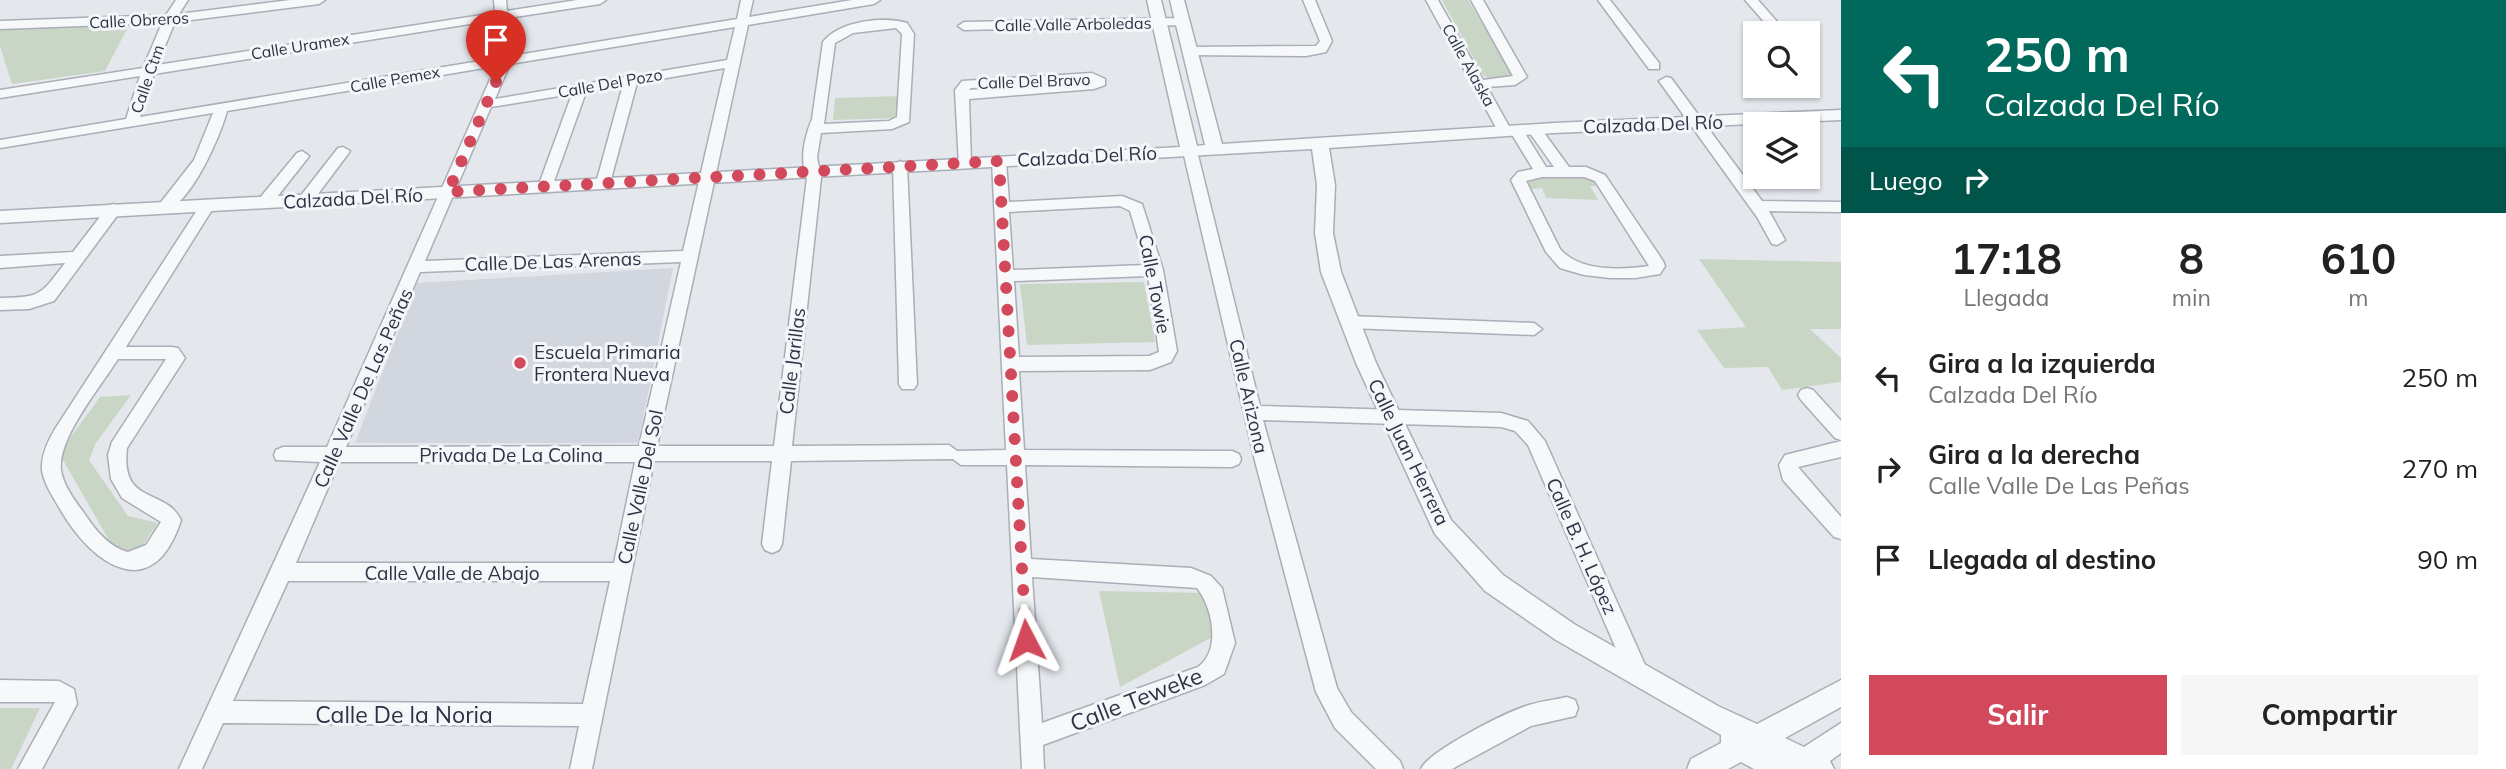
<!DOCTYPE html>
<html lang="es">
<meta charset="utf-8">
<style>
body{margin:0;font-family:Mulish,sans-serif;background:#f6f6f6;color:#222;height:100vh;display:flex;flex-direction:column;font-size:26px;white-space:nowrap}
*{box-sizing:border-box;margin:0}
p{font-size:23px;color:#767676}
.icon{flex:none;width:38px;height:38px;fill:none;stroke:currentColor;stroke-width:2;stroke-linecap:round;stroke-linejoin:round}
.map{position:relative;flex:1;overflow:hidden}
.panel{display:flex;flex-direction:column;background:#fff;width:665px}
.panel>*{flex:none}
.top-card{background:#00695c;color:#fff;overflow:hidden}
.buttons{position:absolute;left:1743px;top:21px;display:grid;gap:14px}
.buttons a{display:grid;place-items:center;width:77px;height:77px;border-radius:0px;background:#fff;box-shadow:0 2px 5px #0004;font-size:35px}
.pin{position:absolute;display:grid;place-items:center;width:60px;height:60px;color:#fff;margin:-72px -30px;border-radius:50% 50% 50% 0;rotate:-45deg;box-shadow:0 0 7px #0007}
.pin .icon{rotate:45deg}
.me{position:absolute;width:77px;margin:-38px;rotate:356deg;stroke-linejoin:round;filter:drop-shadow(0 0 5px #0008)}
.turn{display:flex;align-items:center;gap:24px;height:147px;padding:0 28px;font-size:32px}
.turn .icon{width:91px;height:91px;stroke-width:2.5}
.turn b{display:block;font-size:49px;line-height:60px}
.then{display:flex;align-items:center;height:66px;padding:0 28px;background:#0003;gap:14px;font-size:26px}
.eta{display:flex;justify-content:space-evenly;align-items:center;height:119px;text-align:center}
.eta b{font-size:42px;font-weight:700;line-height:49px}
.cta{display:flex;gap:14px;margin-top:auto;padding:14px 28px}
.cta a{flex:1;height:80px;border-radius:0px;background:#d1495b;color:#fff;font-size:28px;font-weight:700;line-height:80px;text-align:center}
.cta a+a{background:#f6f6f6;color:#222}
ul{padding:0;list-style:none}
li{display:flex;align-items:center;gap:21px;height:91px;padding:0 28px}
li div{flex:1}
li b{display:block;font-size:26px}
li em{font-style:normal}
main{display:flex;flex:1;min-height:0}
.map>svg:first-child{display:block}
.built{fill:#d2d6de}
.green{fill:#c9d6c5}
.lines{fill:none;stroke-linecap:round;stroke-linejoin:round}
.minor-casing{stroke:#a9aeb7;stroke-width:3}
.tertiary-casing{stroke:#a9aeb7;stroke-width:3}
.minor{fill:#f7f8fa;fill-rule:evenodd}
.tertiary{fill:#f7f8fa;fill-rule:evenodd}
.route{stroke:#d1495b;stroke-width:12;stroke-dasharray:0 21.6}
.poi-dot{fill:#d1495b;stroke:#f4f6f9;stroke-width:2.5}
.labels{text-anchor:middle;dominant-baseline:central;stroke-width:6;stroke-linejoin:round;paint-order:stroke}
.far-street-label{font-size:16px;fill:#2b3445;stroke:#f4f6f9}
.street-label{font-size:19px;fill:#2b3445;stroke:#f4f6f9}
.poi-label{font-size:19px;fill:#2b3445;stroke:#f4f6f9;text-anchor:start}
.near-street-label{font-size:23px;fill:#2b3445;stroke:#f4f6f9}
</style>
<main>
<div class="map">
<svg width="1841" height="769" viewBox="0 0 1841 769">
<rect width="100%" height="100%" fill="#e4e7ec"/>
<!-- built -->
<path class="built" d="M 673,268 L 638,443 L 355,443 L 417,283 Z"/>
<!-- green -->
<path class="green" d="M 1442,0 L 1468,0 L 1512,72 L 1507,78 L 1488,78 L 1482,74 Z
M 129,25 L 105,71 L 12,84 L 0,46 L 0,30 Z
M 900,96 L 897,118 L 833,120 L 835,98 Z
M 1594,175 L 1599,186 L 1590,186 L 1598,200 L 1546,198 L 1542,188 L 1532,189 L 1526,178 Z
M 1699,259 L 1841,262 L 1841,329 L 1810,329 L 1841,358 L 1841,382 L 1782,390 L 1768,367 L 1724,368 L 1697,330 L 1746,327 Z
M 1144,282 L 1155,342 L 1027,345 L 1020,284 Z
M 131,395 L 96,443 L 89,460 L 128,516 L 158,523 L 140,549 L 115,551 L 59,453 L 100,397 Z
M 1099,591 L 1208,593 L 1218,634 L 1120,687 Z
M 0,708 L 40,708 L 11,769 L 0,769 Z"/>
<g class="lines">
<defs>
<path id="minor" d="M 176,0 L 188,0 L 179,14 L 290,0 L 325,0 L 319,4 L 175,22 L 157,65 L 495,13 L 494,0 L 506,0 L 507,11 L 577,0 L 606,0 L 600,4 L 508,18 L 511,56 L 737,19 L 741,0 L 753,0 L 749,17 L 852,0 L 880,0 L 874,4 L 748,25 L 657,446 L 774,446 L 807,178 C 799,159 805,136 812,119 L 823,42 C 839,21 883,16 907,23 L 914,34 L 909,122 L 892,129 L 821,133 L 817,157 L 821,178 L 792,446 L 949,445 L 957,451 L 1006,450 L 992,161 L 999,156 L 1006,161 L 1009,202 L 1122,196 L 1142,204 L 1163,270 L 1177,351 L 1171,362 L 1150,370 L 1019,371 L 1024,450 L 1232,451 L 1239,454 L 1241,459 L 1239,464 L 1232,467 L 1025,465 L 1031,559 L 1191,568 L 1211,576 L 1222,588 L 1235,643 L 1224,674 L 1205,685 L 1043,745 L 1044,769 L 1022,769 L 1007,465 L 961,465 L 953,459 L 791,461 L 782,544 L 779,550 L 772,553 L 765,550 L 762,544 L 772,461 L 654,461 L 592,769 L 570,769 L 579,726 L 223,723 L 202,769 L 179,769 L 320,462 L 276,460 L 274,455 L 276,450 L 283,447 L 327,447 L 496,66 L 227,111 C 221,135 191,204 165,211 L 158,206 L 194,160 L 213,113 L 0,148 L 0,140 L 126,119 L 140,76 L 0,98 L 0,90 L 143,68 L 162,23 L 0,29 L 0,21 L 166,15 ZM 495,20 L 498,58 L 140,117 L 154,74 ZM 735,27 L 727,60 L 495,99 L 510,64 ZM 896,28 L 902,34 L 897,117 L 889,121 L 824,124 L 835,43 L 853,33 ZM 725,68 L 683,251 L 425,261 L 491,107 L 572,94 L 538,187 L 545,192 L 552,187 L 586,92 L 623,85 L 596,183 L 603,188 L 610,183 L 637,83 ZM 1120,206 L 1130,211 L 1146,265 L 1013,270 L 1009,212 ZM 681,262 L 639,446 L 346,447 L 420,272 ZM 1148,276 L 1159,352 L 1149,356 L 1019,357 L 1014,281 ZM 339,462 L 635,462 L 614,563 L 296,563 ZM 1032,577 L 1197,588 C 1213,608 1221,650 1198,667 L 1042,723 ZM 288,581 L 610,581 L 583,704 L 233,701 Z
M 1303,0 L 1315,0 L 1332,41 L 1326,52 L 1306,56 L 1190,55 L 1184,51 L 1190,47 L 1316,46 L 1320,41 Z
M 1426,0 L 1438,0 L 1483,80 L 1513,76 L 1471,0 L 1483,0 L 1527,77 L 1515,85 L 1487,87 L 1510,128 L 1521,127 L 1546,167 L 1554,167 L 1527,129 L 1529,126 L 1539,126 L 1569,167 L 1586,167 L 1605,175 L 1663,261 L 1665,266 L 1660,274 L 1635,278 L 1610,278 L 1584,275 L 1560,268 L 1546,252 L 1511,180 L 1518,172 L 1533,169 L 1511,133 L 1505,135 L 1498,131 ZM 1542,177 L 1584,177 L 1595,181 L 1649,266 C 1621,270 1580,272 1560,249 L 1526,181 Z
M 1598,0 L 1610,0 L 1659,63 L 1659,69 L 1649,69 Z
M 1745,0 L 1758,0 L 1787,33 L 1774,33 Z
M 1183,18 L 1187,19 L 1187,25 L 964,30 L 958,26 L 964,22 Z
M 1092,73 L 1105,79 L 1105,85 L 1094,89 L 969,99 L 971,163 L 964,168 L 959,166 L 955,90 L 962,81 ZM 1090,81 L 969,90 L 971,88 Z
M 1666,77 L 1671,78 L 1762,201 L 1841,202 L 1841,212 L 1769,211 L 1785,240 L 1777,245 L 1772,244 L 1757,217 L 1659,81 Z
M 343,147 L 350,151 L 348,154 L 309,206 L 299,206 L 297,202 L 299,198 L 338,148 Z
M 1190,147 L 1197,151 L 1260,406 L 1501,413 L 1528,421 L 1545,441 L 1646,667 L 1649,674 L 1646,681 L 1638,684 L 1630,681 L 1528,445 L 1515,431 L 1501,427 L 1263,420 L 1337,688 L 1351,712 L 1400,761 L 1403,769 L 1376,769 L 1335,728 L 1316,692 L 1255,461 L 1183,151 Z
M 302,151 L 309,156 L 307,159 L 269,207 L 259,207 L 257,203 L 259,199 L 297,153 Z
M 900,161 L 907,166 L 917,384 L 914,389 L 902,389 L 899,384 L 893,166 Z
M 208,200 L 215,205 L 126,347 L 172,347 L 178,348 L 185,358 L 127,448 C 120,506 165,487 181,520 C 153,607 92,565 60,509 C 53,497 44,484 42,470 C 41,455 48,441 55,429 L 203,201 ZM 118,359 L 166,359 L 112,442 L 108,455 L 111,479 L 122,498 L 161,522 L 146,545 L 128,552 C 109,547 95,530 84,513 C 75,501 63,485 61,470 C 57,439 101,386 118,359 Z
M 114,204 L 122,209 L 54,301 L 29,309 L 0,310 L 0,298 C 41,297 40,296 65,263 L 0,268 L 0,256 L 73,252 L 109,205 Z
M 1349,316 L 1534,323 L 1542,329 L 1534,335 L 1349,328 L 1341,322 Z
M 1807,388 L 1813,390 L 1841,421 L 1841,440 L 1835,438 L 1801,400 L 1798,395 L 1801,390 Z
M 1841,441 L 1841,457 L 1798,467 L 1841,517 L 1841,539 L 1834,537 L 1783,480 L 1779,465 L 1785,455 Z
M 0,680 L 59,681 L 74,689 L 77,704 L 42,769 L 18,769 L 55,702 L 0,702 Z
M 1567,697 L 1575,700 L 1578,708 L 1575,716 L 1531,726 L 1452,769 L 1421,769 C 1428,751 1508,711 1529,705 C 1541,701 1554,700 1567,697 Z"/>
<path id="tertiary" d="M 1147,0 L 1161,0 L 1197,146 L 1205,145 L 1170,0 L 1184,0 L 1222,144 L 1554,123 L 1841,110 L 1841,120 L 1554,133 L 1329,148 L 1335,185 L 1333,233 L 1341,272 L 1376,363 L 1451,520 L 1503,575 L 1574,624 L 1718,706 L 1757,724 L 1841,680 L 1841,707 L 1785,738 L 1804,747 L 1841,723 L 1841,753 L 1830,761 L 1834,769 L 1754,769 L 1741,762 L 1728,769 L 1687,769 L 1691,759 L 1721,743 L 1721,735 L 1556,640 L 1485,591 L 1435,534 L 1356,363 L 1321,272 L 1315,233 L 1317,185 L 1312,149 L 0,223 L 0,211 L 1180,147 Z"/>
</defs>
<!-- minor casing -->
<use href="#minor" class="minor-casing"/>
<!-- tertiary casing -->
<use href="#tertiary" class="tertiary-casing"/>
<!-- minor -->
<use href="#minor" class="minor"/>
<!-- tertiary -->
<use href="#tertiary" class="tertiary"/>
</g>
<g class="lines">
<!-- route -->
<path class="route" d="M 496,82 L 448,192 L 999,161 L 1026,640"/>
</g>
<!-- markers -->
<circle class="poi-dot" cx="520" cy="363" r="7"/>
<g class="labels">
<!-- far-street labels -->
<g class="far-street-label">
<text transform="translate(139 20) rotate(-3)">Calle Obreros</text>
<text transform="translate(1073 24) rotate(-1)">Calle Valle Arboledas</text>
<text transform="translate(300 46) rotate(-9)">Calle Uramex</text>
<text transform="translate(1469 65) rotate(61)">Calle Alaska</text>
<text transform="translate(147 79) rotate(-71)">Calle Ctm</text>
<text transform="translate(395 79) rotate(-10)">Calle Pemex</text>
<text transform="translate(1034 81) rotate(-2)">Calle Del Bravo</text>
<text transform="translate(610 83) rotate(-10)">Calle Del Pozo</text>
</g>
<!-- street labels -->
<g class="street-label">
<text transform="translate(1653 124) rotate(-2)">Calzada Del Río</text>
<text transform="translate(1087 156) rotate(-3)">Calzada Del Río</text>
<text transform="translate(353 198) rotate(-3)">Calzada Del Río</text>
<text transform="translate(553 261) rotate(-2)">Calle De Las Arenas</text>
<text transform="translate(1155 284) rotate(79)">Calle Towie</text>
<text transform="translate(792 361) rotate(-83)">Calle Jarillas</text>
<text transform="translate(363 388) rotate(-66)">Calle Valle De Las Peñas</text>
<text transform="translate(1249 396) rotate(77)">Calle Arizona</text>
<text transform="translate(1409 452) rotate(64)">Calle Juan Herrera</text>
<text x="511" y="455">Privada De La Colina</text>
<text transform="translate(640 487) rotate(-78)">Calle Valle Del Sol</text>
<text transform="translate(1582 546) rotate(66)">Calle B. H. López</text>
<text x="452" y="573">Calle Valle de Abajo</text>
</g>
<!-- poi labels -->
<g class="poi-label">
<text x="534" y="352">Escuela Primaria<tspan x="534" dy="22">Frontera Nueva</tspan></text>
</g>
<!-- near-street labels -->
<g class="near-street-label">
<text transform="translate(1136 699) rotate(-21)">Calle Teweke</text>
<text x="404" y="714">Calle De la Noria</text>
</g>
</g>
</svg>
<div class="buttons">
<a><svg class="icon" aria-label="search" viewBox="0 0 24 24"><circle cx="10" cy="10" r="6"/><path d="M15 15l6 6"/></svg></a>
<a><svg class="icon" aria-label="layers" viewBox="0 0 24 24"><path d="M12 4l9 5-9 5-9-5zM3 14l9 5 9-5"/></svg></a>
</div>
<div class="pin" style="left:496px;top:82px;background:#d93025"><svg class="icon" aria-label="arrive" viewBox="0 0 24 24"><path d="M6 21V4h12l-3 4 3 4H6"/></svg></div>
<svg class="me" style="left:1026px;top:640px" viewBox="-20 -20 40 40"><path d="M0-17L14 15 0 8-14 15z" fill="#d1495b" stroke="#fff" stroke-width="4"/></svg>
</div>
<section class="panel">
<div class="top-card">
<div class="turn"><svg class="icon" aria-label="left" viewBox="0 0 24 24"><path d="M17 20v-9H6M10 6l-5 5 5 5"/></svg><div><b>250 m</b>Calzada Del Río</div></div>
<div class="then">Luego<svg class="icon" aria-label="right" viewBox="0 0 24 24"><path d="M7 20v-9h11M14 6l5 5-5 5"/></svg></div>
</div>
<div class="eta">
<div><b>17:18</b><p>Llegada</p></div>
<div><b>8</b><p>min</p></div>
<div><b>610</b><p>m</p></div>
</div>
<ul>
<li><svg class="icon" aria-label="left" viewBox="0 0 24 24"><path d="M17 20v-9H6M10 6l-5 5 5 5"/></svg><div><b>Gira a la izquierda</b><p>Calzada Del Río</p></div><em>250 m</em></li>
<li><svg class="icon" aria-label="right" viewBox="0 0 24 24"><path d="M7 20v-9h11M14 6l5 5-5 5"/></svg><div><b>Gira a la derecha</b><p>Calle Valle De Las Peñas</p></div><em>270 m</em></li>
<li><svg class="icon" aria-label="arrive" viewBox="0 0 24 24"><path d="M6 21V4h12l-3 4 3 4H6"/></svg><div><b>Llegada al destino</b></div><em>90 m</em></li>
</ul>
<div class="cta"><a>Salir</a><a>Compartir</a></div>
</section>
</main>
